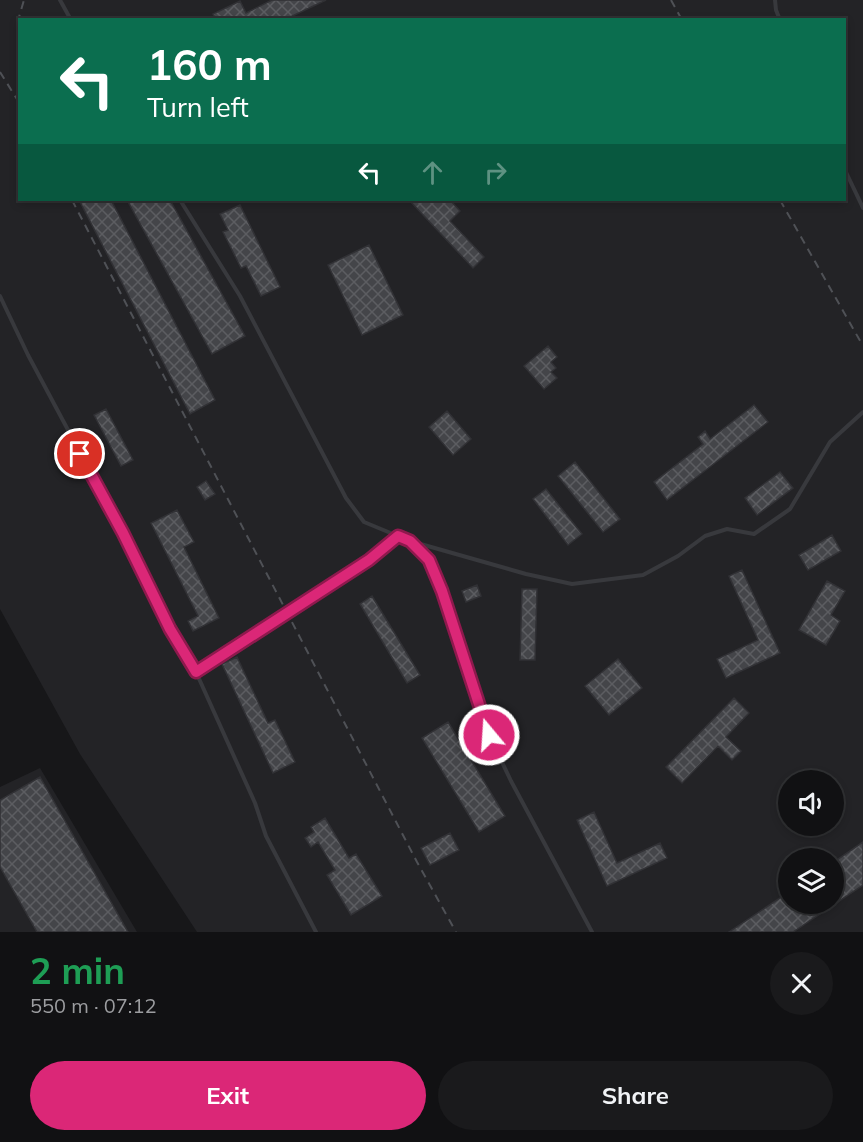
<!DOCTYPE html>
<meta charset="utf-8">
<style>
body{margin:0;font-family:Mulish,sans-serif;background:#1a1a1c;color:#f1f3f6;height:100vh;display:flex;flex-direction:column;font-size:22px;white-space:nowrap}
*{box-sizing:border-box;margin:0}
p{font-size:20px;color:#9c9da0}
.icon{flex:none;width:33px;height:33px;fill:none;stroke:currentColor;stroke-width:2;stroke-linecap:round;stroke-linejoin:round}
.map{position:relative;height:932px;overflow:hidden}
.panel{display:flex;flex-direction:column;background:#111113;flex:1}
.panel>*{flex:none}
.top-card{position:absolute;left:18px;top:18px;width:828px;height:183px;border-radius:0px;box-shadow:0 3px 9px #0003,0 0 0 2px #303133;background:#0b6e4f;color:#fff;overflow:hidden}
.tools{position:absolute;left:778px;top:770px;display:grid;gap:12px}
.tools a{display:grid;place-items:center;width:66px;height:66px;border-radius:50%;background:#111113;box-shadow:0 3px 9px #0003,0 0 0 2px #303133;font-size:30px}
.pin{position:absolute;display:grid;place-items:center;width:51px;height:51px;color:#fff;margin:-26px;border:3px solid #fff;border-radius:50%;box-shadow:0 2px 6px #0007}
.me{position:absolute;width:66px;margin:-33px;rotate:342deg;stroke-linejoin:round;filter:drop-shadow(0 0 4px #0008)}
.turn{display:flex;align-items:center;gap:21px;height:126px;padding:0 30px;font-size:27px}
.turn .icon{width:78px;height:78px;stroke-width:2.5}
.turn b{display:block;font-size:42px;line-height:51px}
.lanes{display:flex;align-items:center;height:57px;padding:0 30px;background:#0003;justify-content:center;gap:30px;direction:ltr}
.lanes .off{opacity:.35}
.round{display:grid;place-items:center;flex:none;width:63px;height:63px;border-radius:32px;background:#1a1a1c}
.headline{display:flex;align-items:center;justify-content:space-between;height:102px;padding:0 30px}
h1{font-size:36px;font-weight:700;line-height:45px;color:#1e9e55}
.cta{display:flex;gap:12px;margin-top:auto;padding:12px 30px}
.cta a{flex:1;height:69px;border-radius:36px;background:#db2777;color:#fff;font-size:24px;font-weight:700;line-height:69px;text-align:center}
.cta a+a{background:#1a1a1c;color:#f1f3f6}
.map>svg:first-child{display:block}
.built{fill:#232326;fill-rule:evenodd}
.building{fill:url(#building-cross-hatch);stroke:#313135;stroke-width:1.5}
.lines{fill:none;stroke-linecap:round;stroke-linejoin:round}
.service{stroke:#38393d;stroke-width:4}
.rail{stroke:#4f5156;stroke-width:2;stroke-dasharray:8 6;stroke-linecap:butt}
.route-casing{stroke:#8e194d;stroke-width:15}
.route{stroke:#db2777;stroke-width:10}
</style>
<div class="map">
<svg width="863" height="932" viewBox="0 0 863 932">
<defs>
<pattern id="building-cross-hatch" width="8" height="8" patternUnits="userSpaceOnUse" patternTransform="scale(1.5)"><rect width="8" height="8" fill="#444549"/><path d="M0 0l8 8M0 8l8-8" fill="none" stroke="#5c5d61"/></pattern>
</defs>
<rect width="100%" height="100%" fill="#171719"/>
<!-- built -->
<path class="built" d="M 0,0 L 863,0 L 863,932 L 197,932 L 80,754 L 0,609 ZM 20,20 L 844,20 L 844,200 L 20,200 ZM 789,780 L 834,780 L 834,825 L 789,825 ZM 789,858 L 834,858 L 834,903 L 789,903 Z
M 40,768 L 137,932 L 0,932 L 0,787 Z"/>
<!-- building -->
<path class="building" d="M 272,0 L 326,0 L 284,20 L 216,20 L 213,14 L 240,1 L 246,13 Z
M 79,200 L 111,200 L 215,400 L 190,414 Z
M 127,200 L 170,200 L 245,336 L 212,354 Z
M 409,200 L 450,200 L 460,211 L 450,221 L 484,257 L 473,268 Z
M 240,205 L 280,287 L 261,296 L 246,266 L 241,268 L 223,232 L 228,230 L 220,214 Z
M 369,245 L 403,315 L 362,335 L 328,265 Z
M 548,346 L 557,357 L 551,362 L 556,368 L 551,372 L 557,378 L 544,389 L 524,366 Z
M 754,405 L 768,422 L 667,500 L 654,482 L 703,444 L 698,437 L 705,431 L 710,439 Z
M 106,409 L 133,460 L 121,466 L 94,415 Z
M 447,411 L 471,439 L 453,455 L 429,427 Z
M 575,462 L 620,519 L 603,532 L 558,476 Z
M 780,472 L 793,488 L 757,515 L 745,498 Z
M 206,481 L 215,494 L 205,500 L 197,487 Z
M 546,489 L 582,534 L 568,545 L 533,499 Z
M 177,510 L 194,542 L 184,547 L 219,618 L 193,631 L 188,621 L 198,616 L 151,523 Z
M 832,535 L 841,551 L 808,570 L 799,555 Z
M 742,570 L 780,653 L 726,678 L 717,659 L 758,640 L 729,576 Z
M 827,581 L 845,591 L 831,615 L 840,621 L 826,645 L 799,630 Z
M 477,585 L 481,596 L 466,602 L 462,591 Z
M 522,589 L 537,589 L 535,660 L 520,660 Z
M 372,596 L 420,675 L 407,683 L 360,604 Z
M 237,657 L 268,723 L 275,720 L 295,762 L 273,773 L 222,664 Z
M 618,659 L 642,688 L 609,715 L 585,686 Z
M 734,698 L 749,713 L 726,737 L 741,751 L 732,760 L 718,746 L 682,783 L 666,767 Z
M 448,722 L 505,816 L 479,832 L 422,738 Z
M 40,777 L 128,932 L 37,932 L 0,867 L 0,800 Z
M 594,812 L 617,863 L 660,843 L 667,858 L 607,886 L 577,820 Z
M 325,818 L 349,858 L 356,854 L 382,896 L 351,915 L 327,875 L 335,870 L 318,842 L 311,847 L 305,838 L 314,832 L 311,827 Z
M 450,833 L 459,850 L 430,865 L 421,848 Z
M 863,842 L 863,885 L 793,932 L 729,932 L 789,892 L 789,903 L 834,903 L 834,862 Z"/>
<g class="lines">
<!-- service -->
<path class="service" d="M 60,0 L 71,20
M 775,0 L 776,10 L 780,20
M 844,168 L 863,208
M 180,200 L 240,296 L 346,498 L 364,522 L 410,541 L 526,574 L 572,584 L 643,575 L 678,556 L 705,536 L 727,529 L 754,534 L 790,509 L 830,442 L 863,412
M 0,296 L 28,355 L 123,533 L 170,629 L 196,672 L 255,803 L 266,836 L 316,932
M 410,542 L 429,560 L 442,591 L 489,735 L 511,781 L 592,932
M 196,672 L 369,560 L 398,536"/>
<!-- rail -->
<path class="rail" d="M 671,0 L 682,20
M 20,36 L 17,24 L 24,0
M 0,72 L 20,104
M 72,200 L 417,862 L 456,932
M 780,200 L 863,346"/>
</g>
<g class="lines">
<defs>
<path id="route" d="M 80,454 L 123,533 L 170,629 L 196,672 L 369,560 L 398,536 L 410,541 L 429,560 L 442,591 L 489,735"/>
</defs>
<!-- route casing -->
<use href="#route" class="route-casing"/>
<!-- route -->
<use href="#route" class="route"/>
</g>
</svg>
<div class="tools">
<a><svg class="icon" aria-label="sound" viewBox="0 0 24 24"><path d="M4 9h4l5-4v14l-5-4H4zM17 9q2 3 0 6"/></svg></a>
<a><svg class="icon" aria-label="layers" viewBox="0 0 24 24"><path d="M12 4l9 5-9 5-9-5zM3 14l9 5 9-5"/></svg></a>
</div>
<div class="pin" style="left:80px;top:454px;background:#d93025"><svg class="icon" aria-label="arrive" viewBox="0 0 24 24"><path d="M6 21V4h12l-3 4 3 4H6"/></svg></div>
<svg class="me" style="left:489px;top:735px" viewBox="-20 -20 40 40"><circle r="17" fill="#db2777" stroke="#fff" stroke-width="3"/><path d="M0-11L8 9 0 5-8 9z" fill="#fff"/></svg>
<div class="top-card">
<div class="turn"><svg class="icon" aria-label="left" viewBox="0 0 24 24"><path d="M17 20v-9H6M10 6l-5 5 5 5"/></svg><div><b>160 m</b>Turn left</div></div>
<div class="lanes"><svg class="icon" aria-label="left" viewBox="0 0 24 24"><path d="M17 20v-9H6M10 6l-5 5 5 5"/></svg><svg class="icon off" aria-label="ahead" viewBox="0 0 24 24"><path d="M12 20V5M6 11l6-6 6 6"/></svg><svg class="icon off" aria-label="right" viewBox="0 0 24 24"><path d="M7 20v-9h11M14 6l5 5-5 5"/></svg></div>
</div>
</div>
<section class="panel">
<div class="headline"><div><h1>2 min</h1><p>550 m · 07:12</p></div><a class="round"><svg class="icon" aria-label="close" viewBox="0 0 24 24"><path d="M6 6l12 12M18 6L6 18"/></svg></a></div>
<div class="cta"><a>Exit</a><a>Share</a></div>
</section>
